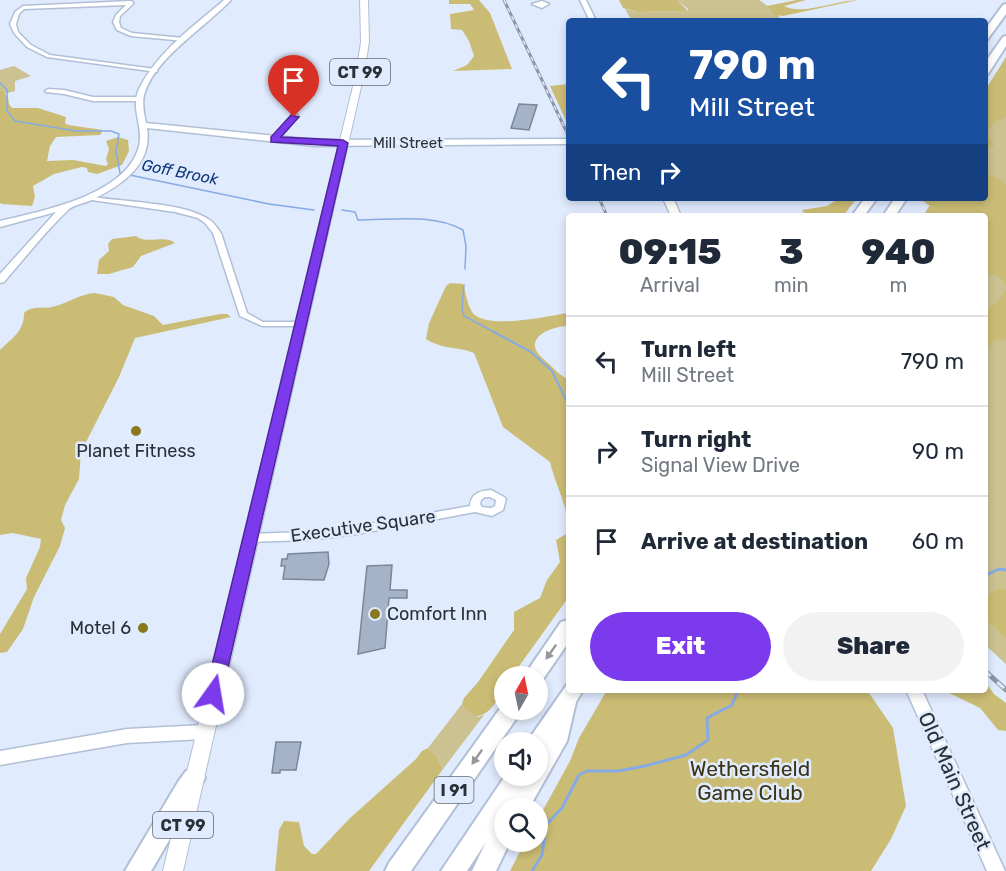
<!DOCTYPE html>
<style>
body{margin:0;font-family:Rubik,sans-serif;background:#f2f2f3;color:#1f2937;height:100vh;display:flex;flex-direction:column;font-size:22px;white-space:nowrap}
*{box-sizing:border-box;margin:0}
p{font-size:20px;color:#747a83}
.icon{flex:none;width:33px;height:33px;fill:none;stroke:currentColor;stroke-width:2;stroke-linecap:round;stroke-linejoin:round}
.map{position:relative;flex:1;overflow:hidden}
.panel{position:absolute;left:566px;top:213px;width:422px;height:480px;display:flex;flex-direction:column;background:#fff;border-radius:6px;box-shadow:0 3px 9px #0003}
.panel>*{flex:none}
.guide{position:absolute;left:566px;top:18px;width:422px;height:183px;border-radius:6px;box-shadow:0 3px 9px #0003;background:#1a4fa0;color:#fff;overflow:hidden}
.needle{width:39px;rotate:9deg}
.tools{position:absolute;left:494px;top:666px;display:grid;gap:12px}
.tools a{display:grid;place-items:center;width:54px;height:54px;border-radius:50%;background:#fff;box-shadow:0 3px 9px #0003;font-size:30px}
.pin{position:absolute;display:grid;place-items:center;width:51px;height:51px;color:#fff;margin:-62px -26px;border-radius:50% 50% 50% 0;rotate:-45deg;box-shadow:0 0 6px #0007}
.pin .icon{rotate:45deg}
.me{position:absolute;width:66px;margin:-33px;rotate:13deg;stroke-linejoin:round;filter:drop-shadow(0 0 4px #0008)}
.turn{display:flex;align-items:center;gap:21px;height:126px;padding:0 24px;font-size:27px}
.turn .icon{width:78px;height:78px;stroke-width:2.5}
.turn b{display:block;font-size:42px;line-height:51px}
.then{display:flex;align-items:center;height:57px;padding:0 24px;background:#0003;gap:12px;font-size:22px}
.eta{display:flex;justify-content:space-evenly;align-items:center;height:102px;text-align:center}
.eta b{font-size:36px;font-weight:800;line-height:42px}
.button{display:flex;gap:12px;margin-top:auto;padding:12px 24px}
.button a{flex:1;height:69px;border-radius:36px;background:#7c3aed;color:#fff;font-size:24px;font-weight:800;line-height:69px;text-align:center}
.button a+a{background:#f2f2f3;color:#1f2937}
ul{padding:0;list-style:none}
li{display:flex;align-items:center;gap:18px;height:90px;padding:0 24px;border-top:2px solid #e0e1e3}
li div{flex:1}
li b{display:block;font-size:22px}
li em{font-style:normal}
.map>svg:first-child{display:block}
.green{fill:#cbc191}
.forest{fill:#cbbc75}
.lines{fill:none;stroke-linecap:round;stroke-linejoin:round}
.stream-far2{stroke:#86aae3;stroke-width:1.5}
.stream-far1{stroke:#86aae3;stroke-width:2}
.stream{stroke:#86aae3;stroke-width:3}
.building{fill:#a5b3c9;stroke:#79869b;stroke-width:1.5}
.street-casing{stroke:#b1bfd6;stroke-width:3}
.secondary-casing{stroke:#b1bfd6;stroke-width:3}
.primary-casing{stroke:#b1bfd6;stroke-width:2}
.highway-casing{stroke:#b1bfd6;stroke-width:4}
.street{fill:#fff;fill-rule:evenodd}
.secondary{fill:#fff;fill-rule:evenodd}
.primary{fill:#fff;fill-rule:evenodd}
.highway{fill:#fff;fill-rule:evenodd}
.rail-far1-casing{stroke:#8d96a4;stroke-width:3}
.rail-casing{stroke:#8d96a4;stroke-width:5}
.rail-far1{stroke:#e0ebfe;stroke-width:1.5;stroke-dasharray:4.5;stroke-linecap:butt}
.rail{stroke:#e0ebfe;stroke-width:3;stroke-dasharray:9;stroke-linecap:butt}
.oneway{fill:#94989c}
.route{fill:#7c3aed;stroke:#51269a;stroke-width:1.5}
.poi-dot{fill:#89781c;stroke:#e0ebfe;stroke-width:2}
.labels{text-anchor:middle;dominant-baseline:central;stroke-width:5;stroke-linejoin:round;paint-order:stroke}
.far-street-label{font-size:15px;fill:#2a3038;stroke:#e0ebfe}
.shield{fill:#e0ebfe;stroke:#616873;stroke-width:1.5}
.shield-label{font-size:16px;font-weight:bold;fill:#2a3038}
.far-water-label{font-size:16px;font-style:italic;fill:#10397b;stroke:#e0ebfe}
.poi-label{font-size:18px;fill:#2a3038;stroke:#e0ebfe}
.street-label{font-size:18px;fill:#2a3038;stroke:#e0ebfe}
.near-park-label{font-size:21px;fill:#3b3515;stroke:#e0ebfe}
.near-street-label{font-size:21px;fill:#2a3038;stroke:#e0ebfe}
</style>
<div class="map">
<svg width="1006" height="871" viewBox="0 0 1006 871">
<rect width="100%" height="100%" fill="#e0ebfe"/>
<!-- green -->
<path class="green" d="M 677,0 L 759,0 L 771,8 L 783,21 L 632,21 L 625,9 L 638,12 L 688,11 L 688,9 Z
M 14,66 L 31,76 L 15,81 L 15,91 L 0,95 L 0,70 Z
M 1006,82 L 1006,664 L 984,644 L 984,216 L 923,216 L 934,198 L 984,198 L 984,122 Z
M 462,704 L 464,709 L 478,717 L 484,715 L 443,769 L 435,754 L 428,748 Z"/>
<!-- forest -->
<path class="forest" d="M 449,0 L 479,0 L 490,13 L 512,69 L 453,71 L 467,65 L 474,56 L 469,41 L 462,30 L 451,29 L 450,14 L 474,10 L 470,4 L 449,4 Z
M 619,0 L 677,0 L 688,11 L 638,12 L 623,8 Z
M 797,0 L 806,0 L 784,6 C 802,16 837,0 858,0 L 783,16 L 775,15 L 767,6 Z
M 1006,57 L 1006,117 L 995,122 L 986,132 L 995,147 L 984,146 L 984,92 Z
M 568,84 L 568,125 L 550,86 Z
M 0,89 L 8,97 L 9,104 L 12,108 L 38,108 L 66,117 L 65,123 L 68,125 L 103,130 L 100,135 L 56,137 L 50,146 L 47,161 L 73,160 L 106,166 L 108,164 L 106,159 L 109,149 L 106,141 L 118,137 L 128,140 L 129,151 L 122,165 L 97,174 L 88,172 L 87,168 L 82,167 L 54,174 L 33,186 L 35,197 L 32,206 L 2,204 L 0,203 Z
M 984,172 L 1000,179 L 1006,186 L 1006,287 C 1003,276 994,274 984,274 L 984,216 L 924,216 L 930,206 L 920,199 L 984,198 Z
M 840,198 L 857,198 L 843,216 L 806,216 L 802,210 L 827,206 Z
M 136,236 C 147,245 166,234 175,243 L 141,256 L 133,267 L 109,274 L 97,274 L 99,260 L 109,251 L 108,244 L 112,239 Z
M 450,283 L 463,284 C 466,293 468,310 475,315 C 492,329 548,316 568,313 L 568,326 C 558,326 533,332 535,347 C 536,354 545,360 550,365 C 556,371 561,376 568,379 L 568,520 C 564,499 555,483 550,462 L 503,427 L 474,353 C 456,346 444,350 426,339 L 429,323 L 446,286 Z
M 1006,289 L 1006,339 L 994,341 L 984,352 L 984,311 L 1001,298 Z
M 95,293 L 114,297 L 123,305 L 154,316 L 163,325 L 220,314 L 227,314 L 231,317 L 135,338 L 119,377 L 81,452 L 79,479 L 65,505 L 61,520 L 65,528 L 60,546 L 34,597 L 23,629 L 7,652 L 0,653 L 0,634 L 27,589 L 26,578 L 40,547 L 41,539 L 13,533 L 0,535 L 0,350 C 12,338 24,332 24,313 C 32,305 42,309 52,307 C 67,304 79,294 95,293 Z
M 568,533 L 568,598 L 512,676 L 504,676 C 504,691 492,717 475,716 L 464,709 L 462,704 L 464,698 L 478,682 L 514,630 L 514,612 L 540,598 L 547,580 L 560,562 L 556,540 Z
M 1000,588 L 1006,590 L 1006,638 L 984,618 C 984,602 984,595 1000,588 Z
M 984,680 L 994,694 L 1006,703 L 1006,731 L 998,730 L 980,708 L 943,690 L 984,690 Z
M 607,690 L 867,690 L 893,728 L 906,806 L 891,839 L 871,871 L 510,871 L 525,842 L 537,842 L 537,821 L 570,761 L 579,738 Z
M 428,748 L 435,754 L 443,769 L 369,871 L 275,871 L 279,830 L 284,821 L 299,822 L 304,846 L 312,854 L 316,854 L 349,819 L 416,759 L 422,751 Z"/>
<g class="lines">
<!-- stream-far2 -->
<path class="stream-far2" d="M 0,83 L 7,90 L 7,111 L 15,121 L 76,131 L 111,131 L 119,134 L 116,152 L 120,173 L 269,204 L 314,210
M 342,210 L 355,212 L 358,220 C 392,220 433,213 463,230 L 466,246 L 465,269
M 464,285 L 462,308 L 464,316 L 496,333"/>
<!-- stream-far1 -->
<path class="stream-far1" d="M 494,332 L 531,352 L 552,371 L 568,404
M 996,570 L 1006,570"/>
<!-- stream -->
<path class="stream" d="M 984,576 L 999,569 L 1006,570
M 532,871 L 542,855 L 546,825 L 562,808 L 579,775 L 587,771 L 618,771 L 645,766 L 686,755 L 708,740 L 707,718 L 732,705 L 738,690"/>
</g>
<!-- building -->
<path class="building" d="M 519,104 L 537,105 L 529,130 L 511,128 Z
M 328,552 L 329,564 L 324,580 L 283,579 L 285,566 L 281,566 L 282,559 L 287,559 L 288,554 Z
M 392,565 L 390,590 L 407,590 L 407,598 L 389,598 L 385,648 L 358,654 L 367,566 Z
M 276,742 L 301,742 L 296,770 L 280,770 L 280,773 L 272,773 Z"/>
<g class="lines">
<defs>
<path id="street" d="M 131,1 L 133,2 L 133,4 L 120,16 L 119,22 L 121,28 L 132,33 L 183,38 L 185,39 L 185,41 L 131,36 L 117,30 L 113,22 L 116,15 L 126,5 L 24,9 L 19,14 L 16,24 L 18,32 L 31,45 L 50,55 L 155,69 L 157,70 L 157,72 L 47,57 L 27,47 L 14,33 L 10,24 L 15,12 L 23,6 Z
M 542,1 L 549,4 L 542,8 L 532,4 Z
M 48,89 L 64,90 L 93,97 L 139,97 L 142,99 L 139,101 L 93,101 L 64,94 L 46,92 L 45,91 Z
M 293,114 L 298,115 L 276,141 L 272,141 L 272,139 Z
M 87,196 C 119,202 183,202 208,219 C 214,222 217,228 221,233 L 247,313 L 263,322 L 300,322 L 304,324 L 300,326 L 262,326 L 240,316 L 213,233 L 205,223 L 198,218 L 175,212 L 85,199 L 84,198 Z
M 491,490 L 504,497 L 506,499 L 503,510 L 492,516 L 475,512 L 357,534 L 309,540 L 250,542 L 246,541 L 245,538 L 246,535 L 250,534 L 309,532 L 357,526 L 470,506 C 471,493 480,491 491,490 ZM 485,497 L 490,497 L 496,500 L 495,506 L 491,508 L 482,507 L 480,504 L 481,500 Z"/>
<path id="secondary" d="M 224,0 L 231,0 C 206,27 154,58 144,95 C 142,104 144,114 146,123 L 315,140 L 568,139 L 568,144 L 315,146 L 147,128 C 153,166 119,187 89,201 C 82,204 73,205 68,210 C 45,232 25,258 4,282 L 0,283 L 0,274 L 56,212 L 0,227 L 0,221 C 42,211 127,195 139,146 C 144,127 130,109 139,89 C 157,52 194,26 224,0 Z
M 580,0 L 586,0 L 596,21 L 590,21 Z
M 663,198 L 673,198 L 681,216 L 671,216 Z
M 906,690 L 922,690 L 1005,871 L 987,871 Z
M 204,725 L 210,727 L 212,732 L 210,737 L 204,739 L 127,743 L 0,765 L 0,751 L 127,729 Z"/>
<path id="primary" d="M 360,0 L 368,0 L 369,42 L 364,74 L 183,871 L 163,871 L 356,74 L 361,42 Z"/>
<path id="highway" d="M 1006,4 L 1006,14 L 987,40 L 984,41 L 984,31 L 1003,5 Z
M 1006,36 L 1006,46 L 988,74 L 984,75 L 984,64 L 1003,37 Z
M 865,198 L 877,198 L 864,216 L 852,216 Z
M 895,198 L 907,198 L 895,216 L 883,216 Z
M 568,620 L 568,643 L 541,682 L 537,684 L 537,676 L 524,676 L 561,622 Z
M 568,683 L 568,690 L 583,690 L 576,702 L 567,741 L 529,808 L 504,808 L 504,815 L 500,821 L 504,819 L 504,842 L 510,842 L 496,871 L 472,871 L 486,842 L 467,871 L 441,871 L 505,776 L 537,776 L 537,742 L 527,742 Z
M 504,703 L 504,710 L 521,710 L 518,716 L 411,871 L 385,871 L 389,863 Z
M 194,768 L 202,771 L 205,778 L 153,868 L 151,871 L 125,871 L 178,782 L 186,771 Z"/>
</defs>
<!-- street casing -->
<use href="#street" class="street-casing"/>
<!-- secondary casing -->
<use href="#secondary" class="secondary-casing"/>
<!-- primary casing -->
<use href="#primary" class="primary-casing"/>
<!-- highway casing -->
<use href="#highway" class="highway-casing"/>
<!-- street -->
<use href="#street" class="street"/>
<!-- secondary -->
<use href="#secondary" class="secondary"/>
<!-- primary -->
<use href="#primary" class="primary"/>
<!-- highway -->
<use href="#highway" class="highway"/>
<defs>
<path id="rail-far1" d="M 504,0 L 568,135
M 599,198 L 607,216"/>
<path id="rail" d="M 984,670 L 1006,690"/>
</defs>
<!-- rail-far1 casing -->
<use href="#rail-far1" class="rail-far1-casing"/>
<!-- rail casing -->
<use href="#rail" class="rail-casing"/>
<!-- rail-far1 -->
<use href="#rail-far1" class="rail-far1"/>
<!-- rail -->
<use href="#rail" class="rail"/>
</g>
<!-- one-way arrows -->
<defs><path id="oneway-solid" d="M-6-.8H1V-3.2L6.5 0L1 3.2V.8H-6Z" transform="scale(1.5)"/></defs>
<g class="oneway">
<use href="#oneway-solid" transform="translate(551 652) rotate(125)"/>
<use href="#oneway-solid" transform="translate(477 757) rotate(125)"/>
</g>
<!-- route -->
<path class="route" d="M 291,115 L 299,117 L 281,137 L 343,140 L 348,143 L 222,694 L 219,700 L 213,702 L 207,700 L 205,694 L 338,146 L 271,142 L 271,137 Z"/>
<!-- markers -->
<g class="poi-dot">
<circle cx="136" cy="431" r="6"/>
<circle cx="375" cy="614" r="6"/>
<circle cx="143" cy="628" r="6"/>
</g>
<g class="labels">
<!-- far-street labels -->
<g class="far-street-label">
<text x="408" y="143">Mill Street</text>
</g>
<!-- shield labels -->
<g class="shield">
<rect x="330" y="59" width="60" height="26" rx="4.5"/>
<rect x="434.5" y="777" width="39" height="26" rx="4.5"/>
<rect x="153" y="812" width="60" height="26" rx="4.5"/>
</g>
<g class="shield-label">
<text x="360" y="72">CT 99</text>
<text x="454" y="790">I 91</text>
<text x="183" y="825">CT 99</text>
</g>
<!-- far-water labels -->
<g class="far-water-label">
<text transform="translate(180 172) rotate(11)">Goff Brook</text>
</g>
<!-- poi labels -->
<g class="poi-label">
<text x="136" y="451">Planet Fitness</text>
<text x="387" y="614" text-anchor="start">Comfort Inn</text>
<text x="131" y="628" text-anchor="end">Motel 6</text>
</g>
<!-- street labels -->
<g class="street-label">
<text transform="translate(363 526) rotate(-8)">Executive Square</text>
</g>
<!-- near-park labels -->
<g class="near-park-label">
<text x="750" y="768">Wethersfield<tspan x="750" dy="24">Game Club</tspan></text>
</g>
<!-- near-street labels -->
<g class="near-street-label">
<text transform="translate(955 781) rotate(66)">Old Main Street</text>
</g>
</g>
</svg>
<div class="tools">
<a><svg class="needle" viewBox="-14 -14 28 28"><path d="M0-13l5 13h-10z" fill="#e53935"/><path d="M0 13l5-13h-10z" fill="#747a83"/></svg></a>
<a><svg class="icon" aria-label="sound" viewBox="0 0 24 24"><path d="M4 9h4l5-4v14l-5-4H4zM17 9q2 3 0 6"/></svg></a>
<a><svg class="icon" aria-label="search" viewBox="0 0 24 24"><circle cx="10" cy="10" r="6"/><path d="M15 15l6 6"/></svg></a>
</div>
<div class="pin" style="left:294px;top:117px;background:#d93025"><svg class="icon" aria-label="arrive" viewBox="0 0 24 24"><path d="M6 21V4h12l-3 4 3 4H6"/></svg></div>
<svg class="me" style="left:213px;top:694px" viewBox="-20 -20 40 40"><circle r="19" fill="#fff"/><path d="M0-13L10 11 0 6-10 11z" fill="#7c3aed"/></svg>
<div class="guide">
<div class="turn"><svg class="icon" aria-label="left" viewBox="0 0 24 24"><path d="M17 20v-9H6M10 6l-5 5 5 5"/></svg><div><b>790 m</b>Mill Street</div></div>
<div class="then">Then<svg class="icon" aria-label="right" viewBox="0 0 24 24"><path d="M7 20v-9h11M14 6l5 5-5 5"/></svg></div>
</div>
<section class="panel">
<div class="eta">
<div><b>09:15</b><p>Arrival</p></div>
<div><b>3</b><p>min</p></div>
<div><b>940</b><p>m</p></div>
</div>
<ul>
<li><svg class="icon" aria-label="left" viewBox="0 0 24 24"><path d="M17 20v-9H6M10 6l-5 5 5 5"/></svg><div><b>Turn left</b><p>Mill Street</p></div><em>790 m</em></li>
<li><svg class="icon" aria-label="right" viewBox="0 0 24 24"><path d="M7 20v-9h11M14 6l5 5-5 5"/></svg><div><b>Turn right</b><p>Signal View Drive</p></div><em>90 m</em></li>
<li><svg class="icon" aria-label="arrive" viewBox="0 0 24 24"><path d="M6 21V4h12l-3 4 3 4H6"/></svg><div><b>Arrive at destination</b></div><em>60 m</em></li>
</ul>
<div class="button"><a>Exit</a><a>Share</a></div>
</section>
</div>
